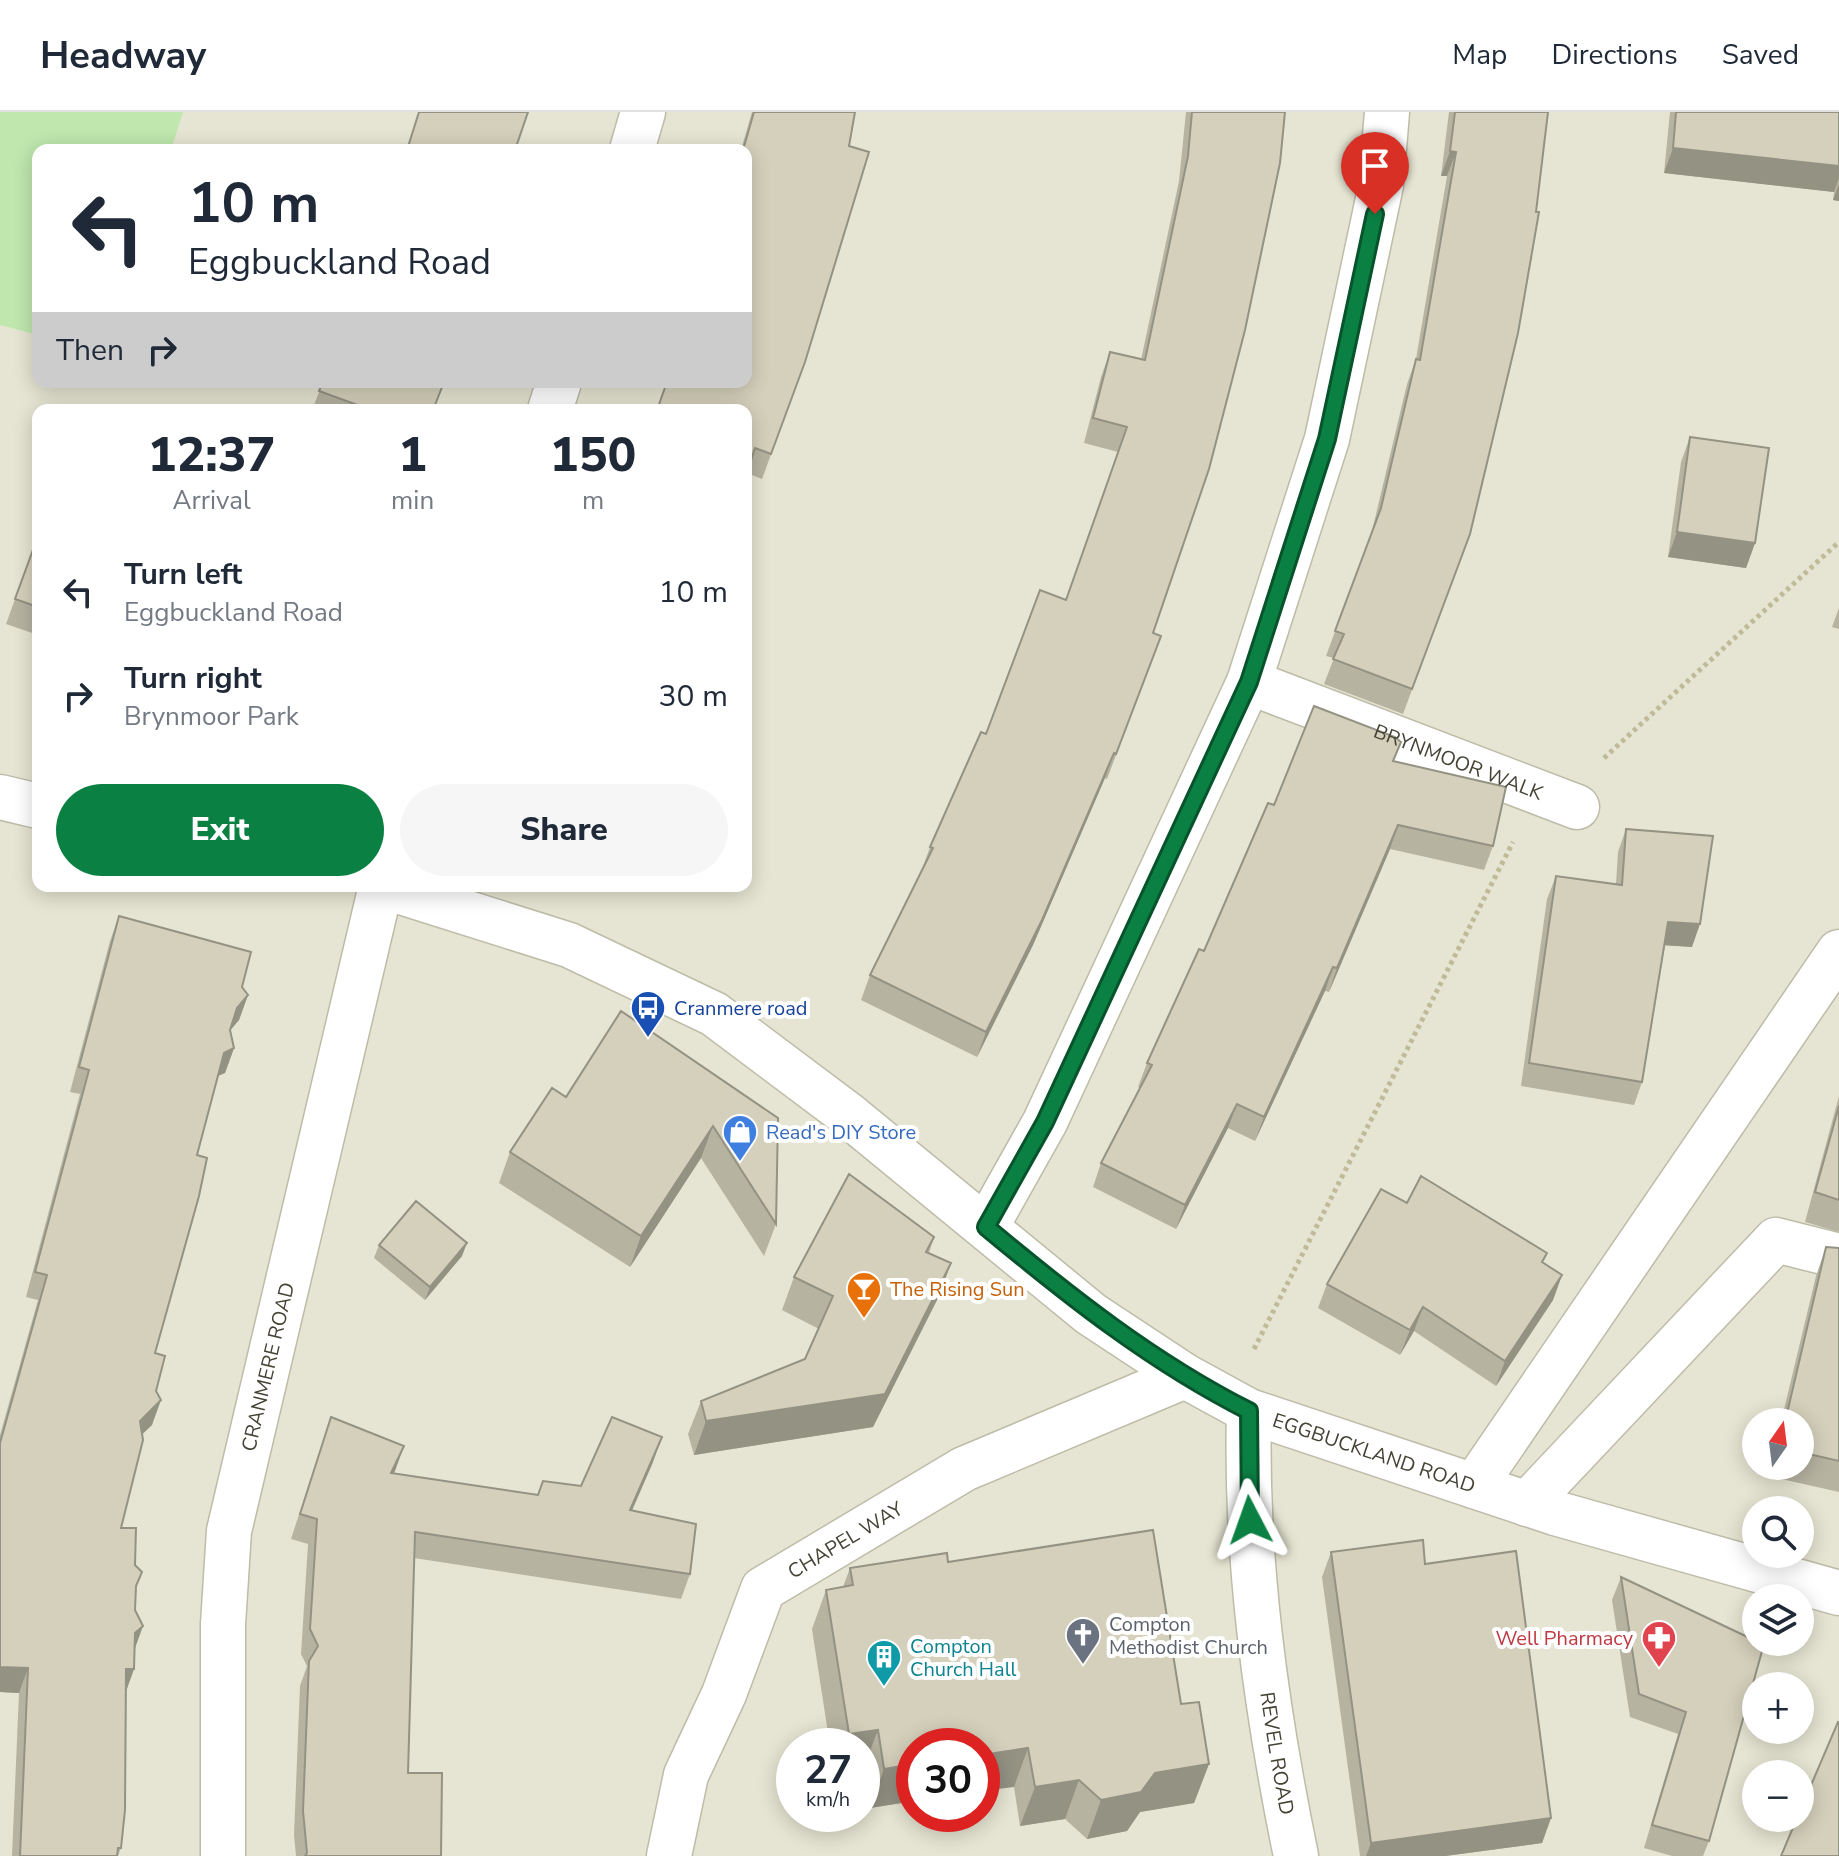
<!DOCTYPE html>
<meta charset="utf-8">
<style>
body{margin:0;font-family:"Nunito Sans",sans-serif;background:#f6f6f7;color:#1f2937;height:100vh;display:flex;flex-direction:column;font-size:30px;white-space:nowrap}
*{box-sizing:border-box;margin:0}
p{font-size:26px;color:#747a83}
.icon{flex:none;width:44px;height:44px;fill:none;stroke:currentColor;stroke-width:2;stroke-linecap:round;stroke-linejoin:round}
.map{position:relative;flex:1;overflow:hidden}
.sheet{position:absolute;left:32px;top:292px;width:720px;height:488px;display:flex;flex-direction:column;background:#fff;border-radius:16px;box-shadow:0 4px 20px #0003}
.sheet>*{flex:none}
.guide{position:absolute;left:32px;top:32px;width:720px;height:244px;border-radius:16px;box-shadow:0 4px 20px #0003;background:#fff;color:#1f2937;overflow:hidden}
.needle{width:52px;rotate:14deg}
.controls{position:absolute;left:1742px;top:1296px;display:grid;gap:16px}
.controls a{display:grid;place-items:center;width:72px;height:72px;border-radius:50%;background:#fff;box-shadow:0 4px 20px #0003;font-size:40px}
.speed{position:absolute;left:776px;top:1616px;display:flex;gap:16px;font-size:40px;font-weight:700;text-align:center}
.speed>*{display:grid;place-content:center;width:104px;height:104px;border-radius:50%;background:#fff;box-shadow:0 4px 20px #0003;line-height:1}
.speed small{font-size:20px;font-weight:400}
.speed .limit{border:12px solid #d22;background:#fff;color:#111}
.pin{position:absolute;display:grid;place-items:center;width:68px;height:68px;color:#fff;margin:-82px -34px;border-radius:50% 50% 50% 0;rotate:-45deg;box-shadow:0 0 8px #0007}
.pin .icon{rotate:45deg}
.me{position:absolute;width:88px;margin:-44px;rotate:356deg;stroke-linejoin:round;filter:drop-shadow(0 0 6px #0008)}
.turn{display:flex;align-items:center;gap:28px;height:168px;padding:0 24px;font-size:36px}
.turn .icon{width:104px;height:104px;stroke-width:2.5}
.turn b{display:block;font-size:56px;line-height:68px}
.then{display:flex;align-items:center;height:76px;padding:0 24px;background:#0003;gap:16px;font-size:30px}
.eta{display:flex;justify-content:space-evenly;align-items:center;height:136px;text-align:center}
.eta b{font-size:48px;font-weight:800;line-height:56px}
.action{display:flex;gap:16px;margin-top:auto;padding:16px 24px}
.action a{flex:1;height:92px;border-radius:48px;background:#0b8043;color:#fff;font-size:32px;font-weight:800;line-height:92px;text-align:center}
.action a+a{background:#f6f6f7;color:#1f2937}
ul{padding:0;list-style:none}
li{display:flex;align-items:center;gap:24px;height:104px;padding:0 24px}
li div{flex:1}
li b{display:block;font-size:30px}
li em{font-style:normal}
header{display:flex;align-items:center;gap:48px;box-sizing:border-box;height:112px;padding:0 40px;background:#fff;border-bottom:2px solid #e0e1e3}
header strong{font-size:38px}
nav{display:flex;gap:44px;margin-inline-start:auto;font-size:28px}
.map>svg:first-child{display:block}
.residential{fill:#e6e5d3;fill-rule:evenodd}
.green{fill:#bfe7ae}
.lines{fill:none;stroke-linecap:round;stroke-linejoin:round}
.minor-casing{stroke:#bebca8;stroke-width:47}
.path{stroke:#bfbb99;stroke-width:5;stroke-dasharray:4 4;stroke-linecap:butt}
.minor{stroke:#fff;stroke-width:44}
.wall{fill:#b6b3a1}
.shaded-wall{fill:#949283}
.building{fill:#d4d0bb;stroke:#949283;stroke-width:2}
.route-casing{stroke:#07532c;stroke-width:20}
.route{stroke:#0b8043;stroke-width:14}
.labels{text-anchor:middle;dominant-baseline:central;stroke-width:8;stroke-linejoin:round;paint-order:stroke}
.street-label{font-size:20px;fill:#454335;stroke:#fff}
.transit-label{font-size:20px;fill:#164399;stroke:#fff;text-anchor:start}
.shop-label{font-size:20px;fill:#366cbe;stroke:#fff;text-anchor:start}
.food-label{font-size:20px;fill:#c56008;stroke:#fff;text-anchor:start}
.worship-label{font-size:20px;fill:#5b616d;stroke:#fff;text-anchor:start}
.health-label{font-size:20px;fill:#be3a42;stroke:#fff;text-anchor:end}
.culture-label{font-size:20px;fill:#0d838f;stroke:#fff;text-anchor:start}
</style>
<header>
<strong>Headway</strong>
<nav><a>Map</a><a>Directions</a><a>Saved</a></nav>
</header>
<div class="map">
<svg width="1839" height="1744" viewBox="0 0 1839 1744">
<rect width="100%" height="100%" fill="#f2f2e5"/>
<!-- residential -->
<path class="residential" d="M 0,0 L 1839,0 L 1839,1744 L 0,1744 ZM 38,38 L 746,38 L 746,270 L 38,270 ZM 38,298 L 746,298 L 746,774 L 38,774 ZM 1756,1310 L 1800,1310 L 1800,1354 L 1756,1354 ZM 1756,1398 L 1800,1398 L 1800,1442 L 1756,1442 ZM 1756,1486 L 1800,1486 L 1800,1530 L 1756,1530 ZM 1756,1574 L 1800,1574 L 1800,1618 L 1756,1618 ZM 794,1634 L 862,1634 L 862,1702 L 794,1702 ZM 914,1634 L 982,1634 L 982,1702 L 914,1702 ZM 1756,1662 L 1800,1662 L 1800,1706 L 1756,1706 Z"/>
<!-- green -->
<path class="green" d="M 0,0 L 183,0 L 171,38 L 38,38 L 38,223 L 0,213 Z"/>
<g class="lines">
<defs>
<g id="minor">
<path d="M 632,38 L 643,0"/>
<path d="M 550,298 L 559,270"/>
<path id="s1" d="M 1249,570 L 1577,695"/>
<path d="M 0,685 L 38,694"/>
<path id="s2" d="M 382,774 L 569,833 L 714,902 L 846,1001 L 1091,1202 L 1185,1264 L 1249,1299 L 1555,1401 L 1839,1481"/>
<path d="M 986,1115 L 1045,1010 L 1249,570 L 1327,327 L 1381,73 L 1387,0"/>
<path id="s3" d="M 1249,1299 C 1245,1448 1266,1598 1296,1744"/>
<path d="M 1474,1374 L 1839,840"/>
<path d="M 1527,1392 L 1776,1128 L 1839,1144"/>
<path id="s4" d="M 223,1744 L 223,1512 L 229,1419 L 381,774"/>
<path id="s5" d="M 669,1744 L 686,1663 L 724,1582 L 763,1477 L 964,1357 L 1185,1264"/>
</g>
</defs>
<!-- minor casing -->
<use href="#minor" class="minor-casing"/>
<!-- path -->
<path class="path" d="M 1604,646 L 1839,430
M 1254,1237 L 1513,730"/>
<!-- minor -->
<use href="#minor" class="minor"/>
</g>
<!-- wall -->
<path class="wall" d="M 752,0 L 855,0 L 805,250 L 762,367 L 747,361 L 746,38 L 741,38 Z
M 1186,0 L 1285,0 L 1153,521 L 1161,524 L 1107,667 L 1105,666 L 1033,833 L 977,945 L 861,888 L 870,863 L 921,760 L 930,735 L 986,622 L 1066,488 L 1118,340 L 1084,331 L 1101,265 L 1110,240 L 1141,248 L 1179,69 Z
M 1449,0 L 1548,0 L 1470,422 L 1403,602 L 1324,572 L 1334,546 L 1326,544 L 1372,419 L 1407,272 L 1416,247 L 1447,64 L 1441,64 Z
M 1670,0 L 1839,0 L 1839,89 L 1833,88 L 1834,80 L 1664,61 Z
M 323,270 L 434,298 L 312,298 Z
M 1690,325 L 1755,431 L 1746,456 L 1668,445 L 1681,350 Z
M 38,424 L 38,523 L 6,512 Z
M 1839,496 L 1839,517 L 1832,515 Z
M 1394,649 L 1493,734 L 1484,758 L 1390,737 L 1329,880 L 1325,879 L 1255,1029 L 1228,1016 L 1176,1117 L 1093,1075 L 1101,1051 L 1140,976 L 1138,975 L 1147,951 L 1204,839 Z
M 1626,717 L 1692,835 L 1665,833 L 1642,970 L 1634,993 L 1521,974 L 1547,787 L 1556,764 L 1616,772 L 1618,740 Z
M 645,774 L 659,774 L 657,779 Z
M 119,804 L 242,875 L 248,883 L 239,908 L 230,918 L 234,936 L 225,961 L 218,964 L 197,1043 L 155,1241 L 156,1279 L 152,1313 L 142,1322 L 121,1416 L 136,1477 L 134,1557 L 125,1582 L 121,1736 L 118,1744 L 12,1744 L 19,1581 L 0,1580 L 0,1323 L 38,1188 L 26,1185 L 80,982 L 70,980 L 110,829 Z
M 1839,984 L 1839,1120 L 1805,1110 Z
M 566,985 L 778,1006 L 776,1112 L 764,1144 L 701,1046 L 630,1155 L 499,1071 L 510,1040 Z
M 1407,1091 L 1544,1151 L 1562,1163 L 1553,1188 L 1496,1274 L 1414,1219 L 1400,1243 L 1318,1196 L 1327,1172 Z
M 934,1125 L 929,1141 L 951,1151 L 939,1184 L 873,1315 L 694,1343 L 688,1322 L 701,1289 L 805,1247 L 819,1217 L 782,1198 L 794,1165 Z
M 379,1133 L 462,1144 L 425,1188 L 374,1146 Z
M 1826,1135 L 1839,1136 L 1839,1380 L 1768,1364 L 1770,1354 L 1800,1354 L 1800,1310 L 1781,1310 L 1816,1164 Z
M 331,1305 L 394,1361 L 537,1383 L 543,1369 L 581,1374 L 653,1350 L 632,1399 L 690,1462 L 681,1487 L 414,1446 L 408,1661 L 441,1744 L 296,1744 L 294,1723 L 300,1574 L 307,1554 L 301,1542 L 308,1432 L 291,1427 Z
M 1331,1440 L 1551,1706 L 1542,1731 L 1445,1744 L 1360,1744 L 1322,1465 Z
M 948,1450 L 1181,1592 L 1209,1652 L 1194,1691 L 1140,1700 L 1127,1719 L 1087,1727 L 1065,1707 L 1020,1714 L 1014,1675 L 914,1634 L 914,1689 L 870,1696 L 863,1657 L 862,1657 L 862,1634 L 830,1634 L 812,1517 L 826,1478 L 843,1475 L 850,1456 Z
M 1621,1465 L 1756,1529 L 1709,1729 L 1703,1744 L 1672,1744 L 1644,1736 L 1678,1622 L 1630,1605 L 1612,1488 Z"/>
<!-- shaded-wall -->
<path class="shaded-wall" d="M 1673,36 L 1839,54 L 1839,66 L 1834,80 L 1664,61 Z
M 1450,39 L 1456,40 L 1447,64 L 1441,64 Z
M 1839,72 L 1839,89 L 1833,88 Z
M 1677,420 L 1755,431 L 1746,456 L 1668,445 Z
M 1114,641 L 1105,666 L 1033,833 L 977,945 L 986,920 Z
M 1398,713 L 1390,737 L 1329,880 L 1337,856 Z
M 1668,810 L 1700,812 L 1692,835 L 1660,833 Z
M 1333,855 L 1325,879 L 1255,1029 L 1264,1005 Z
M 248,883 L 239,908 L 228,921 L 237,896 Z
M 234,936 L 225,961 L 215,965 L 224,941 Z
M 1237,992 L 1228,1016 L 1176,1117 L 1185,1093 Z
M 713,1014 L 701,1046 L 630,1155 L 641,1124 Z
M 467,1131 L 462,1144 L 425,1188 L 430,1175 Z
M 951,1151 L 939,1184 L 873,1315 L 694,1343 L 706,1309 L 885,1282 Z
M 1562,1163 L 1553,1188 L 1496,1274 L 1505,1249 Z
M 1423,1195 L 1414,1219 L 1400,1243 L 1410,1218 Z
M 161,1288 L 152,1313 L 130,1334 L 140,1309 Z
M 662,1325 L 653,1350 L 621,1423 L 630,1398 Z
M 404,1334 L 395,1359 L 382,1386 L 391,1361 Z
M 143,1514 L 134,1539 L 135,1521 Z
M 0,1555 L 28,1556 L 19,1581 L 0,1580 Z
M 126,1557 L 134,1557 L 125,1582 Z
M 878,1618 L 863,1657 L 862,1657 L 862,1634 L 844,1634 L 849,1622 Z
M 1028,1636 L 1014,1675 L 982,1679 L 982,1643 Z
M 914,1652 L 914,1689 L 870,1696 L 884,1657 Z
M 1209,1652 L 1194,1691 L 1140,1700 L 1127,1719 L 1087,1727 L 1101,1688 L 1155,1661 Z
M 1079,1668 L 1065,1707 L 1020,1714 L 1035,1675 Z
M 1551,1706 L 1542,1731 L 1445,1744 L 1366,1744 L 1371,1731 Z"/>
<!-- building -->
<path class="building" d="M 419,0 L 528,0 L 515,38 L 407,38 Z
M 754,0 L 855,0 L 849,34 L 869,40 L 805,250 L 771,342 L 755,336 L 746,363 L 746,298 L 657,298 L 667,270 L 746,270 L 746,38 L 743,38 Z
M 1192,0 L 1285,0 L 1280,51 L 1245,218 L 1209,357 L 1153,521 L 1161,524 L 1116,642 L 1114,641 L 1042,808 L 986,920 L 870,863 L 933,736 L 930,735 L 981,620 L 986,622 L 1040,478 L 1066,488 L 1127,315 L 1093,306 L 1110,240 L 1145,248 L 1188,44 Z
M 1455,0 L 1548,0 L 1536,100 L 1539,100 L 1518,221 L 1470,422 L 1412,577 L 1333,547 L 1344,522 L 1335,519 L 1381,396 L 1416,247 L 1420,248 L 1456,40 L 1450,39 Z
M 1676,0 L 1839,0 L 1839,54 L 1673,36 Z
M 323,270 L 444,270 L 433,298 L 371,298 L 319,279 Z
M 1690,325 L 1769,336 L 1755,431 L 1677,420 Z
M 38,424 L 38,495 L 15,487 Z
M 1314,594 L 1395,625 L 1401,630 L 1393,649 L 1506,675 L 1493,734 L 1398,713 L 1337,856 L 1333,855 L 1264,1005 L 1237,992 L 1185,1093 L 1101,1051 L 1152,953 L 1147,951 L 1199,837 L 1204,839 L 1268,691 L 1274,693 Z
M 1626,717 L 1713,724 L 1700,812 L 1668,810 L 1642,970 L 1529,951 L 1556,764 L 1622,773 Z
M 119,804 L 251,840 L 242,875 L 248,883 L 237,896 L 230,918 L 234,936 L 224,941 L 197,1043 L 207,1046 L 199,1084 L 155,1241 L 165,1244 L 156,1279 L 161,1288 L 140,1309 L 143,1328 L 121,1416 L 136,1416 L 135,1453 L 142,1460 L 136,1474 L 135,1498 L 143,1514 L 135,1521 L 134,1557 L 126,1557 L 125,1698 L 121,1736 L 118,1736 L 117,1744 L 20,1744 L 28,1556 L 0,1555 L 0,1331 L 47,1163 L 35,1160 L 89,958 L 79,955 Z
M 621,899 L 778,1006 L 776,1112 L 713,1014 L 641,1124 L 510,1040 L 552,976 L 566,985 Z
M 1839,994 L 1839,1088 L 1815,1080 Z
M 849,1062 L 934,1125 L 926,1140 L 951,1151 L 885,1282 L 706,1309 L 701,1289 L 805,1247 L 833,1184 L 794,1165 Z
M 1421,1064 L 1547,1141 L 1542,1150 L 1562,1163 L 1505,1249 L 1423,1195 L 1410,1218 L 1327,1172 L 1381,1077 L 1407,1091 Z
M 416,1089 L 467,1131 L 430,1175 L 379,1133 Z
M 1826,1135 L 1839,1136 L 1839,1349 L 1800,1340 L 1800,1310 L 1785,1310 Z
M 331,1305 L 404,1334 L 391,1361 L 538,1383 L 543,1369 L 581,1374 L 612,1305 L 662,1325 L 630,1398 L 696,1412 L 690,1462 L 415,1420 L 408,1661 L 442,1661 L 441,1744 L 305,1744 L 307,1741 L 303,1699 L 309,1549 L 318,1534 L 310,1517 L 317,1407 L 300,1402 Z
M 1153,1418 L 1181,1592 L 1199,1590 L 1209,1652 L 1155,1661 L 1141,1680 L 1101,1688 L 1079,1668 L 1035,1675 L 1028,1636 L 982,1643 L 982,1634 L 914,1634 L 914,1652 L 884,1657 L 878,1618 L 849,1622 L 826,1478 L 853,1473 L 850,1456 L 947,1441 L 948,1450 Z
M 1423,1428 L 1425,1452 L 1516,1439 L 1551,1706 L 1371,1731 L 1331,1440 Z
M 1621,1465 L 1756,1529 L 1756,1530 L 1764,1532 L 1709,1729 L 1652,1713 L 1686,1600 L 1639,1582 Z
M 1838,1610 L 1839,1610 L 1839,1744 L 1781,1744 L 1797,1706 L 1800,1706 L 1800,1699 Z"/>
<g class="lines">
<defs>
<path id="route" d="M 1250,1408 L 1249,1299 C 1152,1250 1069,1184 986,1115 L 1045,1010 L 1249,570 L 1327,327 L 1375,102"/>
</defs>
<!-- route casing -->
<use href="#route" class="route-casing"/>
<!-- route -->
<use href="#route" class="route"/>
</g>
<!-- icons -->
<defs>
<symbol id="bus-pin" viewBox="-11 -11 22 30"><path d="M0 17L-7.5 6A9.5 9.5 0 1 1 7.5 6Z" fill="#1a4fb4" stroke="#fff"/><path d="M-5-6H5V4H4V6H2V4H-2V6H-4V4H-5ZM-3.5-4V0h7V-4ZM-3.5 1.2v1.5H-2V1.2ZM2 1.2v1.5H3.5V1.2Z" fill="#fff"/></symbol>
<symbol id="shop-pin" viewBox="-11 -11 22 30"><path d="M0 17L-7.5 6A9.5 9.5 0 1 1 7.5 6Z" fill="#3f7fe0" stroke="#fff"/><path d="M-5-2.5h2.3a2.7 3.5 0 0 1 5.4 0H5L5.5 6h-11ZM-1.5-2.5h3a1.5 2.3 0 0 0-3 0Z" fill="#fff"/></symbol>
<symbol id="bar-pin" viewBox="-11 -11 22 30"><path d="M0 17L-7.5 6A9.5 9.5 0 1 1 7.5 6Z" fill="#e8710a" stroke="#fff"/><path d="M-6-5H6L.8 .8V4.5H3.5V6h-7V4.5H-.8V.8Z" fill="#fff"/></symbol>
<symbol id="church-pin" viewBox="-11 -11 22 30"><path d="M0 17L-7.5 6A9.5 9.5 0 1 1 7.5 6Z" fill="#6b7280" stroke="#fff"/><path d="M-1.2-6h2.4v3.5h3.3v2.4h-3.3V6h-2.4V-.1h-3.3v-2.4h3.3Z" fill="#fff"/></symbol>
<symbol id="pharmacy-pin" viewBox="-11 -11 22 30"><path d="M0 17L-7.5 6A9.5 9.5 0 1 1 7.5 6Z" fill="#e0444e" stroke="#fff"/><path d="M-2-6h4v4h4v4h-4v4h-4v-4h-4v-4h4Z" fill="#fff"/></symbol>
<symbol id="building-pin" viewBox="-11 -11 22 30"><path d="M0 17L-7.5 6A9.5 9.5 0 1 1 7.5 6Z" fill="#0f9aa8" stroke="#fff"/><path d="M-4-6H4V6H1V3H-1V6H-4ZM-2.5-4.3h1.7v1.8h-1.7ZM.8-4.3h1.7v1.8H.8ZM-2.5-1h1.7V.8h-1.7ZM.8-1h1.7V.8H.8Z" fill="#fff"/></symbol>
</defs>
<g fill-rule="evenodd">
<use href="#bus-pin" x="628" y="876" width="40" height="54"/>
<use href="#shop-pin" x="720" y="1000" width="40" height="54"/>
<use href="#bar-pin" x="844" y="1157" width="40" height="54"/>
<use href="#church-pin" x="1063" y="1503" width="40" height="54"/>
<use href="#pharmacy-pin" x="1639" y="1506" width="40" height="54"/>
<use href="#building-pin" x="864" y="1525" width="40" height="54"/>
</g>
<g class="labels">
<!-- street labels -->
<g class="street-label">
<text stroke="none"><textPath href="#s1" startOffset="224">BRYNMOOR WALK</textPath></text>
<text stroke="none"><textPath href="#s4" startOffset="494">CRANMERE ROAD</textPath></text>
<text stroke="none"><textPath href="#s2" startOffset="1156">EGGBUCKLAND ROAD</textPath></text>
<text stroke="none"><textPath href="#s5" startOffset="380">CHAPEL WAY</textPath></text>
<text stroke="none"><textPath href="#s3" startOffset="344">REVEL ROAD</textPath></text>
</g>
<!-- transit labels -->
<g class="transit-label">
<text x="674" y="896">Cranmere road</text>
</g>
<!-- shop labels -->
<g class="shop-label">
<text x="766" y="1020">Read's DIY Store</text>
</g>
<!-- food labels -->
<g class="food-label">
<text x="890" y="1177">The Rising Sun</text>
</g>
<!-- worship labels -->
<g class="worship-label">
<text x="1109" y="1512">Compton<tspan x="1109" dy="23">Methodist Church</tspan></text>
</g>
<!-- health labels -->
<g class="health-label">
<text x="1633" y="1526">Well Pharmacy</text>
</g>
<!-- culture labels -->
<g class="culture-label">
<text x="910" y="1534">Compton<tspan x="910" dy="23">Church Hall</tspan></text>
</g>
</g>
</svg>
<div class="controls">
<a><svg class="needle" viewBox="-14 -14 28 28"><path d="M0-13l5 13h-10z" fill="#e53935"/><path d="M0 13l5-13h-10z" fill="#747a83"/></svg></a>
<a><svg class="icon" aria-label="search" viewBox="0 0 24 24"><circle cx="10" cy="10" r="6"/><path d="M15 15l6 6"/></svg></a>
<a><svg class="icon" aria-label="layers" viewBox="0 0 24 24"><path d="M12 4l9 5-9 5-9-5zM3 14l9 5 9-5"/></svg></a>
<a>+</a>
<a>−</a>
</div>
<div class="speed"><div>27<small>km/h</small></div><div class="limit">30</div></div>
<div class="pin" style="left:1375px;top:102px;background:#d93025"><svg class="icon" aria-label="arrive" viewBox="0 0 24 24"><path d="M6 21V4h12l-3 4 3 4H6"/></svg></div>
<svg class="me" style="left:1250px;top:1408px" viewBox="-20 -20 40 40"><path d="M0-17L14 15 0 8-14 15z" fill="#0b8043" stroke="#fff" stroke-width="4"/></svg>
<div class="guide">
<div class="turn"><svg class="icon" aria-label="left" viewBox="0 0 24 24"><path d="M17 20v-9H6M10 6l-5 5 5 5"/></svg><div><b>10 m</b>Eggbuckland Road</div></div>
<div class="then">Then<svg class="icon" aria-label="right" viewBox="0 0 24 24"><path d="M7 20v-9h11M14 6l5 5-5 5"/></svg></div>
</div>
<section class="sheet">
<div class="eta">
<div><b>12:37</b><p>Arrival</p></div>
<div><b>1</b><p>min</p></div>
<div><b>150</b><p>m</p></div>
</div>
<ul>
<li><svg class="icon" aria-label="left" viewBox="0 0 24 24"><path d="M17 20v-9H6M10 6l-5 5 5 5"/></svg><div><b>Turn left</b><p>Eggbuckland Road</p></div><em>10 m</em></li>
<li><svg class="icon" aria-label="right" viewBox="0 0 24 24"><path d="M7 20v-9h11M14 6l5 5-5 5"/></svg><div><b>Turn right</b><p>Brynmoor Park</p></div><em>30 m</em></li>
</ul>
<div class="action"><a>Exit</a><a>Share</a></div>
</section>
</div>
